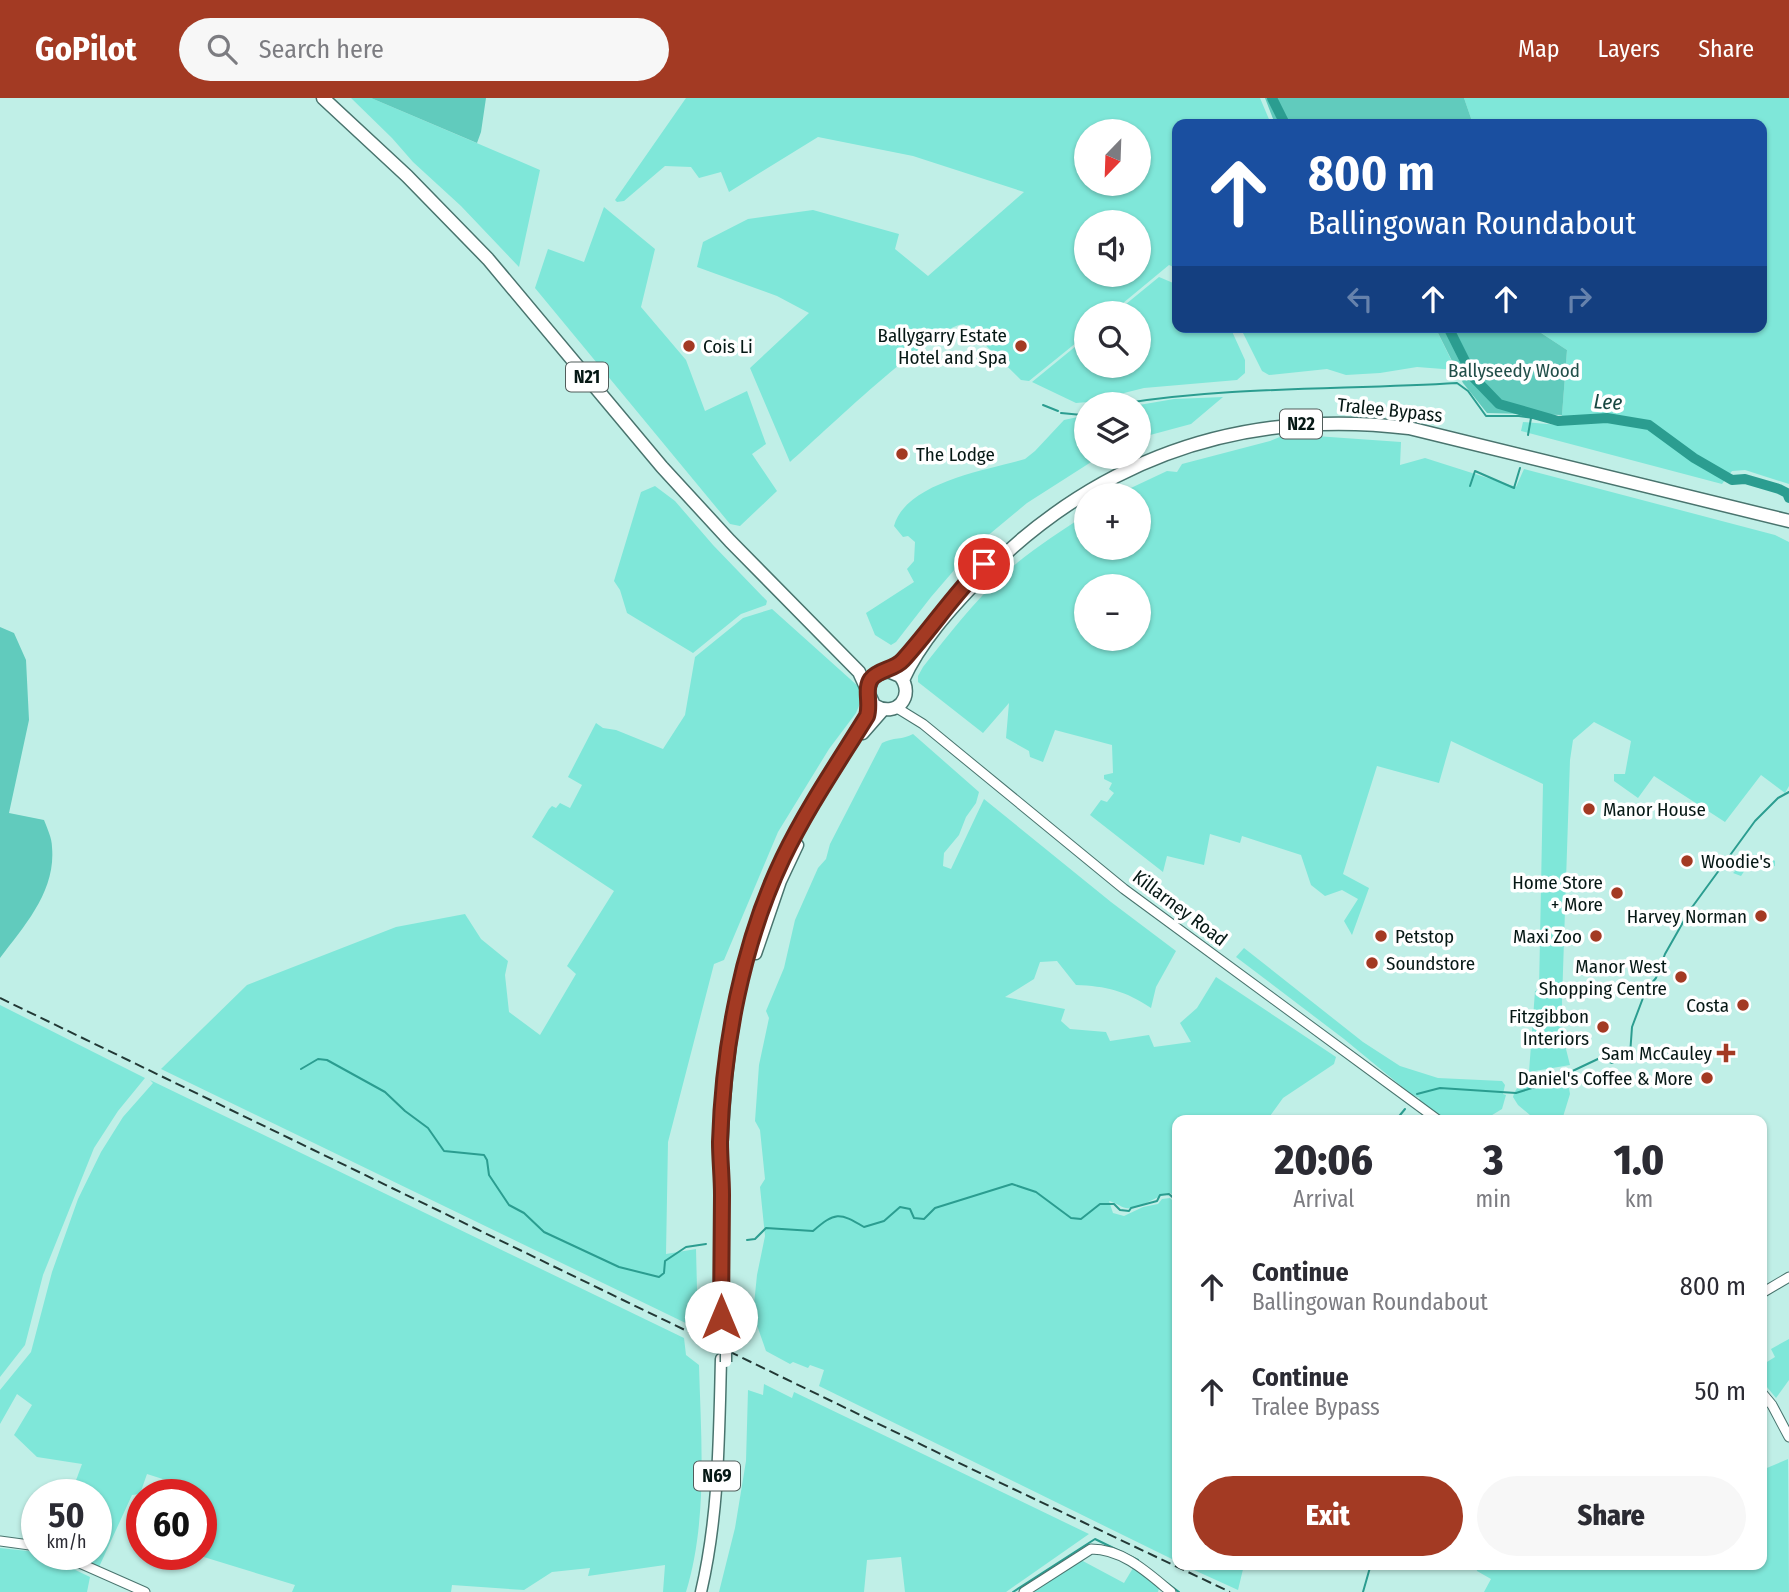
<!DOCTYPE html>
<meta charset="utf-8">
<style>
body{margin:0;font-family:"Fira Sans Condensed",sans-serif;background:#f7f7f7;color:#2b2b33;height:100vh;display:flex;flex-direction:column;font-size:26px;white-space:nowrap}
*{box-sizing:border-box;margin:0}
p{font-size:23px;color:#7c7c81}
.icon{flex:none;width:38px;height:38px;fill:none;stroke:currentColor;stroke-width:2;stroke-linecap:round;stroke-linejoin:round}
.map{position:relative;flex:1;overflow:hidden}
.sheet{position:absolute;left:1172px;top:1017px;width:595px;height:455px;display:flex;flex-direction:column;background:#fff;border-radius:14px;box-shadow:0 2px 5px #0004}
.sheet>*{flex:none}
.banner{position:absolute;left:1172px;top:21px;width:595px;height:214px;border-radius:14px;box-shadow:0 2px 5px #0004;background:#1a4fa0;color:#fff;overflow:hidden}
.needle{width:46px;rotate:203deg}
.buttons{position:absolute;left:1074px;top:21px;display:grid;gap:14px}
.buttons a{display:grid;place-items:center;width:77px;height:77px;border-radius:50%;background:#fff;box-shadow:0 2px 5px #0004;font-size:35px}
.speed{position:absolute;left:21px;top:1381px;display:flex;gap:14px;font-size:35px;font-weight:700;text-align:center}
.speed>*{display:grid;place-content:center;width:91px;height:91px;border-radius:50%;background:#fff;box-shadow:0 2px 5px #0004;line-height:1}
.speed small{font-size:18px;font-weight:400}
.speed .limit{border:10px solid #d22;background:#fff;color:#111}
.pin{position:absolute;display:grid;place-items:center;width:60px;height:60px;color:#fff;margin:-30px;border:4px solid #fff;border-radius:50%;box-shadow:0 2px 7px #0007}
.me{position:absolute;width:77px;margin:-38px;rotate:0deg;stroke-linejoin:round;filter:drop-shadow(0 0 5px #0008)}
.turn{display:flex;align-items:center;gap:24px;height:147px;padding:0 21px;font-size:32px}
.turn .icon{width:91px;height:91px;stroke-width:2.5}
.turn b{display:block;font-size:49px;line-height:60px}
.lanes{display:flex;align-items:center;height:66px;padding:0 21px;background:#0003;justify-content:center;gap:35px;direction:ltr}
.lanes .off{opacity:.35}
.eta{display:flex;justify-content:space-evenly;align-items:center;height:119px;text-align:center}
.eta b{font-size:42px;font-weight:800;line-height:49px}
.action{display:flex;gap:14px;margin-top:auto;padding:14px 21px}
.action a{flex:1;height:80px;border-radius:42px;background:#a33a23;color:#fff;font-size:28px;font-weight:800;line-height:80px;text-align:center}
.action a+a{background:#f7f7f7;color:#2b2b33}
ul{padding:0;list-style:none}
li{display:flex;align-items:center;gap:21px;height:105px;padding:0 21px}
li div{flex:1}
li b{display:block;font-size:26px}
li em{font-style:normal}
header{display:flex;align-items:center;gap:42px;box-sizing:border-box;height:98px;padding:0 35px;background:#a33a23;color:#fff}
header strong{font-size:33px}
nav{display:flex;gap:38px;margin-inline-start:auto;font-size:24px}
.search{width:490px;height:63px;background:#f7f7f7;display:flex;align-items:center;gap:18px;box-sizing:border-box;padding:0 24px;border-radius:38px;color:#7c7c81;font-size:26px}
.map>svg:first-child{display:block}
.green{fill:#7fe7d9;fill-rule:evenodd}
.forest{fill:#61cbbd}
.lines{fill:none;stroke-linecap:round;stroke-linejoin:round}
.stream{stroke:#2b9d90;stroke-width:2}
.river{stroke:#2b9d90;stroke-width:10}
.secondary-casing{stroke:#49746e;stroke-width:11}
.primary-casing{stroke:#49746e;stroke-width:13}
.highway-casing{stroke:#49746e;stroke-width:15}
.secondary{stroke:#fff;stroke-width:9}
.primary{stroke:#fff;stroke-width:10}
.highway{stroke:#fff;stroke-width:12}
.rail{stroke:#223835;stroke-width:2;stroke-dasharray:10 5;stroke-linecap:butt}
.primary-bridge-casing{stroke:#49746e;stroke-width:13;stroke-linecap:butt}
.primary-bridge{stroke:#fff;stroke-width:10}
.route-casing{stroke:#6a2617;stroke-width:18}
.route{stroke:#a33a23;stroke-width:12}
.poi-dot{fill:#a33a23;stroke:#fff;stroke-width:2.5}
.labels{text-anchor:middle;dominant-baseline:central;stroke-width:7;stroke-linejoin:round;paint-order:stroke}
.shield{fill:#fff;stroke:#515d5b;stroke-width:2}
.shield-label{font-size:18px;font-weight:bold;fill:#061815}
.poi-label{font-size:19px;fill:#061815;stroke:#fff;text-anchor:end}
.park-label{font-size:19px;fill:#214f49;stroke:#fff}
.street-label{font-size:19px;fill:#061815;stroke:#fff}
.water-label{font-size:21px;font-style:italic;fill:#184741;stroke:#fff}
</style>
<header>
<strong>GoPilot</strong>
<div class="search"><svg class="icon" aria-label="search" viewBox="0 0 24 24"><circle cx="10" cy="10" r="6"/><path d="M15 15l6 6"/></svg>Search here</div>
<nav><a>Map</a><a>Layers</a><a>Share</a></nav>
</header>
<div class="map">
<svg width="1789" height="1494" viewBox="0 0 1789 1494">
<rect width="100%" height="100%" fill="#c0efe7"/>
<!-- green -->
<path class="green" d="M 351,0 L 371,0 L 540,72 L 519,169 L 461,108 L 413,64 L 392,40 Z
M 686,0 L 1260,0 L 1271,26 L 1178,26 L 1178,171 L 1169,167 L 1111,215 L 1087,215 L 1087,236 L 1029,283 L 1021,282 L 964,226 C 933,228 820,338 790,364 L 750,270 L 809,215 L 777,198 L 697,169 L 703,144 L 748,121 L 813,112 L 899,136 L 895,151 L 928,178 L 1024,94 L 913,58 L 818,39 L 729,94 L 721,74 L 699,80 L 691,69 L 665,68 L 624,103 L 617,104 L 615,102 ZM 1087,33 L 1139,33 L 1139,86 L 1087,86 ZM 1087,124 L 1139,124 L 1139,177 L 1087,177 Z
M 1464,0 L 1789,0 L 1789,386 L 1745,372 L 1732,373 L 1722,386 L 1521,333 L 1523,324 L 1559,327 L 1562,317 L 1567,252 L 1532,229 L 1762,229 L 1762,26 L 1473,26 Z
M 604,109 L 655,151 L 641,209 L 686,262 L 705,313 L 747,293 L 766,346 L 752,356 L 777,393 L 740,428 L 730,426 L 535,190 L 548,151 L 584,164 Z
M 1159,179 L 1178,187 L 1178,229 L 1230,229 L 1245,262 L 1245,275 L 1237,282 L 1144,290 L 1088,304 L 1076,305 L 1032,284 L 1087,239 L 1087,268 L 1139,268 L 1139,215 L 1115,215 Z
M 1240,229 L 1435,229 L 1456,272 L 1417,269 L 1380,275 L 1346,277 L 1327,271 L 1269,277 L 1262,273 Z
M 1223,299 L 1191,326 L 1139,340 L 1139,307 L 1174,301 Z
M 1087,317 L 1087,359 L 1099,359 L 1027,405 L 974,449 L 931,499 L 896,544 L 891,547 L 875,537 L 866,515 L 914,484 L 907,471 L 914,463 L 915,444 L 908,438 L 903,439 L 894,428 C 906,384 987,372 1025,361 L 1035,353 L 1064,322 Z
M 1287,336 L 1401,344 L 1400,367 L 1425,360 L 1516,389 L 1524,371 L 1775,437 L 1789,444 L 1789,688 L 1785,695 L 1761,677 L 1725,724 L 1654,678 L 1638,700 L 1614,683 L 1614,676 L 1625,676 L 1631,643 L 1594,624 L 1573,642 L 1570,662 L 1562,903 L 1563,939 L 1570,967 L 1529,974 L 1535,893 L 1539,892 L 1543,686 L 1451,643 L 1439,685 L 1377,668 L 1343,776 L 1369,790 L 1352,837 L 1344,823 L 1358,801 L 1342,792 L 1325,798 L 1311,787 L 1301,757 L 1242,738 L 1240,745 L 1210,736 L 1204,767 L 1167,758 L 1163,774 L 1090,717 L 1101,702 L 1107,704 L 1114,695 L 1109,691 L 1112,685 L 1104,681 L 1104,677 L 1113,675 L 1112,647 L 1055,632 L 1043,664 L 1030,659 L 1029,653 L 1006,640 L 1009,605 L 983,635 L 918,584 L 918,578 L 923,569 C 948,537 974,504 1004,476 C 1030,453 1058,435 1087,416 L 1087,450 L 1139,450 L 1139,397 L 1116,397 L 1167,373 L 1177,374 L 1182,366 L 1270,343 ZM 1087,488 L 1139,488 L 1139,541 L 1087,541 Z
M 655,388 L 675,403 L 713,447 L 767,503 L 766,507 L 741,516 L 693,555 L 627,515 L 620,492 L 614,483 L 641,394 Z
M 772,511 L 859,589 L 861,603 L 856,615 L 829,651 L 778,734 L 724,862 L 714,866 L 668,1044 L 666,1156 L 696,1151 L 698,1231 L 161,971 L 247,887 L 396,829 L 465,816 L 481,841 L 508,863 L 505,877 L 509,914 L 540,937 L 576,876 L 567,868 L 614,793 L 532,739 L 549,711 L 552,708 L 556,710 L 560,705 L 570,710 L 582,687 L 568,679 L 596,625 L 603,630 L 616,632 L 663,651 L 685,617 L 695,559 L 743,520 Z
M 913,636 L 979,694 L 976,705 L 966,719 L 959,737 L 944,755 L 943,768 L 951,771 L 984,701 L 1111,804 L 1176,853 L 1156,889 L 1151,910 C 1126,893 1106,888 1076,887 L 1057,863 L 1040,864 L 1034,881 L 1005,899 L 1065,911 L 1061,923 L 1070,931 L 1106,934 L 1110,943 L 1149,937 L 1154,949 L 1191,944 L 1180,925 L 1197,910 L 1216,879 L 1336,959 L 1334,966 L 1283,1000 L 1267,1022 L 1178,1022 L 1178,1100 L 1170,1095 C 1156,1097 1141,1112 1126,1110 C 1121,1109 1114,1104 1109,1103 L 1113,1115 L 1124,1118 L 1143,1109 L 1158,1106 L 1162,1101 L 1170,1100 L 1178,1108 L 1178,1464 L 819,1288 L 824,1272 L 810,1267 L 808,1270 L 793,1264 L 790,1266 L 766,1253 L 753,1216 L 757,1177 L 765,1138 L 760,1089 L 765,1081 L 760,1032 L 755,1023 L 759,967 L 769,920 L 766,913 L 784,870 L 795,822 L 818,770 L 826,761 L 830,746 L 882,645 C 893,639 903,642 913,636 Z
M 1754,756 L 1766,757 L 1775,763 L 1775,768 L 1770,769 L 1753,760 L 1741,778 L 1733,775 Z
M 1244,850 L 1363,944 L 1400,968 L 1438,980 L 1502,983 L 1505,987 L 1503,996 L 1506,997 L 1502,1011 L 1484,1022 L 1444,1022 L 1417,1003 L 1420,1000 L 1412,997 L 1344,941 L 1236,859 Z
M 0,907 L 145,980 L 118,1013 L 94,1050 L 43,1177 L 25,1247 L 0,1279 Z
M 1551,981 L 1569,990 L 1570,996 L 1562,1022 L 1536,1022 L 1518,1007 L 1513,999 C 1518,980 1535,984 1551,981 Z
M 150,982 L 684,1240 L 686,1257 L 699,1267 C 701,1341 708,1422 686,1494 L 663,1494 L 665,1467 L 588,1478 L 590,1470 L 552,1474 L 524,1492 L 452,1487 L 451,1494 L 292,1494 L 295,1487 L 194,1456 L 201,1456 L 201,1396 L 162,1396 L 169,1383 L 147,1376 L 140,1396 L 132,1397 L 99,1469 L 67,1456 L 96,1456 L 96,1396 L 71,1396 L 82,1366 L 37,1359 L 14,1337 L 32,1307 L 17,1296 L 0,1326 L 0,1292 L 31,1254 L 52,1174 L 78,1101 L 101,1054 L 123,1019 L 153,985 Z
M 1789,1241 L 1789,1282 L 1776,1300 L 1762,1283 L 1762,1267 L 1775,1259 L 1771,1251 Z
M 764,1286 L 792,1300 L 794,1294 L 1089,1436 L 1006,1494 L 905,1494 L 901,1459 L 867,1462 L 864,1494 L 719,1494 L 735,1430 L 746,1363 L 748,1292 L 763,1297 Z
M 1788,1361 L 1789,1494 L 1484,1494 L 1491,1481 L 1477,1473 L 1476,1467 L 1762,1466 L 1762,1372 Z
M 0,1450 L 37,1454 L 37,1456 L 42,1456 L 90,1479 L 87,1494 L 0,1494 Z
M 1081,1462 L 1124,1485 L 1133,1470 L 1159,1490 L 1158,1494 L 1034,1494 Z
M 1183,1467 L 1244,1467 L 1238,1492 Z"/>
<!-- forest -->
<path class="forest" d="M 371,0 L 486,0 L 481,34 L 477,45 Z
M 1265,0 L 1464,0 L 1473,26 L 1275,26 Z
M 1435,229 L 1532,229 L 1567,252 L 1562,317 L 1487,315 L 1463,285 Z
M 0,529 L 14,535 L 26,562 L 29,622 L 9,715 L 44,722 C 47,730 52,740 52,749 C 56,793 25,827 0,860 Z"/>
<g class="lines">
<!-- stream -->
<path class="stream" d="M 1120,306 C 1232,288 1344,292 1457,285 L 1468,293 L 1486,318 L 1519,318 L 1558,323
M 1043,307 L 1058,313
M 1061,315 L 1082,317 L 1087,313
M 1528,337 L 1531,320
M 1470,388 L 1475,373 L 1514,390 L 1520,370
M 301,971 L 318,961 L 327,962 L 385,994 L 405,1013 L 428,1030 L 444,1053 L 484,1057 L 487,1062 L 489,1077 L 509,1107 L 524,1115 L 544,1134 L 619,1169 L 659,1179 L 664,1175 L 665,1163 L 686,1149 L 706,1146
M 1417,996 L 1440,990 L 1516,995 L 1545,986 L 1600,960 L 1612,965 L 1630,957 L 1632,929 L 1646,892 L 1656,880 L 1665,856 L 1690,812 L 1755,723 L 1778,700 L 1789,694
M 1396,1022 L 1405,1011
M 747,1142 L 755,1141 L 766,1130 L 813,1133 C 835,1114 839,1114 864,1129 L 884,1123 L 900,1109 L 910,1111 L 914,1120 L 924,1121 L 935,1110 L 1012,1086 L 1036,1094 L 1071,1120 L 1081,1121 L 1100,1106 L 1114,1106 L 1120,1112 L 1129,1113 L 1131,1110 L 1157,1103 L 1160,1097 L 1169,1096 L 1178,1104
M 1167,1485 L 1179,1494
M 1013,1494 L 1095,1441 L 1138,1462
M 1363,1494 L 1371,1466"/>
<!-- river -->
<path class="river" d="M 1272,0 L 1285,26
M 1448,229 L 1473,279 L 1499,306 L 1558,323 L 1607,320 L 1649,327 L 1694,360 L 1732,382 L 1745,381 L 1779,391 L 1787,395 L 1789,400"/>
<defs>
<path id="secondary" d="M 897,610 L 923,626 L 1124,791 L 1438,1022
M 1762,1195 L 1789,1179
M 1762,1295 L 1772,1307 L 1789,1339
M 0,1443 L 37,1448
M 59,1456 L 145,1494
M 1024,1494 L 1091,1451 C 1123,1451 1148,1475 1171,1494"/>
<path id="primary" d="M 863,636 L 884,612
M 756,856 L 781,783 L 798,747
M 721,1241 C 721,1077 712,913 783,760 C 806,710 838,665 867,618 L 870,603
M 701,1494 C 719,1417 719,1339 721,1261"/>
<path id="highway" d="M 323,0 L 407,78 L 488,161 L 662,369 L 730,443 L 859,574 L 874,607 C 896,621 916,598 900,578 L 888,573 L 874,578 L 868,592
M 903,582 C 920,544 951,510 980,480 C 1098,360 1241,310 1409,330 L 1789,423"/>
</defs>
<!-- secondary casing -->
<use href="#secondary" class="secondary-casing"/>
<!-- primary casing -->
<use href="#primary" class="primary-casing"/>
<!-- highway casing -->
<use href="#highway" class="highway-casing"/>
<!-- secondary -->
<use href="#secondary" class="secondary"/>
<!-- primary -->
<use href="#primary" class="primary"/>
<!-- highway -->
<use href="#highway" class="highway"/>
<!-- rail -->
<path class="rail" d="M 0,900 L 984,1377 L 1230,1494"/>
<defs>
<path id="primary-bridge" d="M 726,1244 L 726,1264"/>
</defs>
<!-- primary-bridge casing -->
<use href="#primary-bridge" class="primary-bridge-casing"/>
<!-- primary-bridge -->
<use href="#primary-bridge" class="primary-bridge"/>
</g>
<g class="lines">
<defs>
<path id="route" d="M 721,1219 C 721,1178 722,1138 722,1097 C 722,1079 720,1061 720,1044 C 723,948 742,846 783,760 C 807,710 838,665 867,618 C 871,605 864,591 871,581 C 879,571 894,572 903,562 C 931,531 954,496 984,466"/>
</defs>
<!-- route casing -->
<use href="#route" class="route-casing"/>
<!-- route -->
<use href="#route" class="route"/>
</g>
<!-- markers -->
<g class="poi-dot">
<circle cx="689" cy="248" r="7"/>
<circle cx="1021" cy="248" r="7"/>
<circle cx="902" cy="356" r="7"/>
<circle cx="1589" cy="711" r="7"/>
<circle cx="1687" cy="763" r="7"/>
<circle cx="1617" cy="795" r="7"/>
<circle cx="1761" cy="818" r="7"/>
<circle cx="1381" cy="838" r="7"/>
<circle cx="1596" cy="838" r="7"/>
<circle cx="1372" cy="865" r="7"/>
<circle cx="1681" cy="879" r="7"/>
<circle cx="1743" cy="907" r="7"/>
<circle cx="1603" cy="929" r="7"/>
<path d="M1722.5 944.5h7v7h7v7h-7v7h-7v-7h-7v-7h7z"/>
<circle cx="1707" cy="980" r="7"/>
</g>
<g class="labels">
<!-- shield labels -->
<g class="shield">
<rect x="566" y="264.5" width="42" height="29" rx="5"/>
<rect x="1280" y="311.5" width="42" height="29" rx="5"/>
<rect x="694" y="1363.5" width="46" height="29" rx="5"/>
</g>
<g class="shield-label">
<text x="587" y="279">N21</text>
<text x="1301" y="326">N22</text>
<text x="717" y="1378">N69</text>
</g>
<!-- poi labels -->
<g class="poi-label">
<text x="1007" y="237">Ballygarry Estate<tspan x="1007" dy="22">Hotel and Spa</tspan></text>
<text x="703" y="248" text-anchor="start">Cois Li</text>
<text x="916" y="356" text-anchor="start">The Lodge</text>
<text x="1603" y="711" text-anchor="start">Manor House</text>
<text x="1701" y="763" text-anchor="start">Woodie's</text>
<text x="1603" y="784">Home Store<tspan x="1603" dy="22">+ More</tspan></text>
<text x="1747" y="818">Harvey Norman</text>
<text x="1395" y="838" text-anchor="start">Petstop</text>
<text x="1582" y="838">Maxi Zoo</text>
<text x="1386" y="865" text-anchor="start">Soundstore</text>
<text x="1667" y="868">Manor West<tspan x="1667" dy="22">Shopping Centre</tspan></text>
<text x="1729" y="907">Costa</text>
<text x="1589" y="918">Fitzgibbon<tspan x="1589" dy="22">Interiors</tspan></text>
<text x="1712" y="955">Sam McCauley</text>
<text x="1693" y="980">Daniel's Coffee &amp; More</text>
</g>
<!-- park labels -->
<g class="park-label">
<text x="1514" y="272">Ballyseedy Wood</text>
</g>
<!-- street labels -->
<g class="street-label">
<text transform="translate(1390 312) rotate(6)">Tralee Bypass</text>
<text transform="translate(1180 810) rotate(37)">Killarney Road</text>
</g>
<!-- water labels -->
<g class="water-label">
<text transform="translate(1608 304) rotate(3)">Lee</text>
</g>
</g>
</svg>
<div class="buttons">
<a><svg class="needle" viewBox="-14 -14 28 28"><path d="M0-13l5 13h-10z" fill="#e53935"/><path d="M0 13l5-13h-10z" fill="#7c7c81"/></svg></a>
<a><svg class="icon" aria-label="sound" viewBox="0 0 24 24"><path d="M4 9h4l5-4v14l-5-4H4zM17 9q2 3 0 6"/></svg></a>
<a><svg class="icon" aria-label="search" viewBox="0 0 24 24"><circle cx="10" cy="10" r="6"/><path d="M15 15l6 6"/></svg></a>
<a><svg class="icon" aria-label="layers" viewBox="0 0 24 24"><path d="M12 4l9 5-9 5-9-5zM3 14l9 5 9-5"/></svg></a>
<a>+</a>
<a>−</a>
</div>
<div class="speed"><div>50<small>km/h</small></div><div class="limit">60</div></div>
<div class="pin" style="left:984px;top:466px;background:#d93025"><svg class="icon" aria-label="arrive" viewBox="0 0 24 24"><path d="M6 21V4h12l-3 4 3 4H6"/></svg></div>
<svg class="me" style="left:721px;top:1219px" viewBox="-20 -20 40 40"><circle r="19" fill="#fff"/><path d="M0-13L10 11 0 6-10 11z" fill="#a33a23"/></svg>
<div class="banner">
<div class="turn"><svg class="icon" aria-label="ahead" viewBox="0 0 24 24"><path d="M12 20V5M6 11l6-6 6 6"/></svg><div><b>800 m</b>Ballingowan Roundabout</div></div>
<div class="lanes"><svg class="icon off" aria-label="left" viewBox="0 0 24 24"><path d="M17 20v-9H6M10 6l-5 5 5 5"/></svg><svg class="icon" aria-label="ahead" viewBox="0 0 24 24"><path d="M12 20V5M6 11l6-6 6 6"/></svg><svg class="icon" aria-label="ahead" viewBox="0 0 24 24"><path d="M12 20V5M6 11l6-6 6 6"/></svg><svg class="icon off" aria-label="right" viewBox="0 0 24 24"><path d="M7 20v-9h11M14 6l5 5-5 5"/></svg></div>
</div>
<section class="sheet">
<div class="eta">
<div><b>20:06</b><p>Arrival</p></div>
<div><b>3</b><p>min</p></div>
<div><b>1.0</b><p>km</p></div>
</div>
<ul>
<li><svg class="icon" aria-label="ahead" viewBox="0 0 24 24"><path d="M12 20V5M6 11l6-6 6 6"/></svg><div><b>Continue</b><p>Ballingowan Roundabout</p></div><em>800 m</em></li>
<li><svg class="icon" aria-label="ahead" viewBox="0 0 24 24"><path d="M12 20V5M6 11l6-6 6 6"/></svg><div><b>Continue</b><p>Tralee Bypass</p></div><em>50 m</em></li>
</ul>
<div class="action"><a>Exit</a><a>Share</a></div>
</section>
</div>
